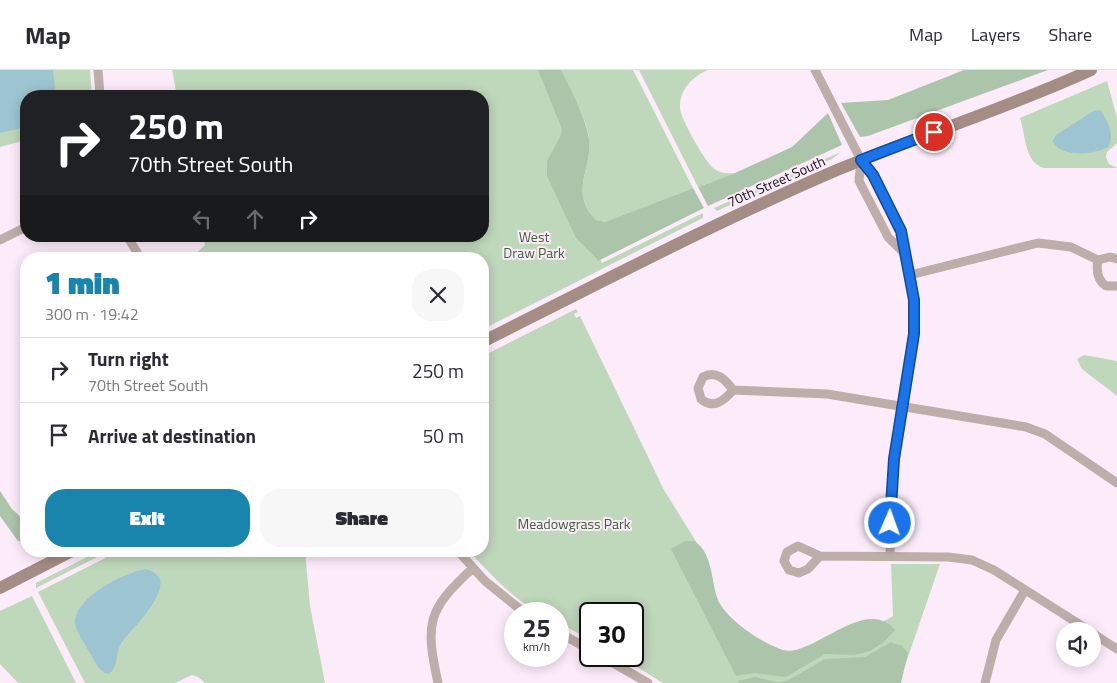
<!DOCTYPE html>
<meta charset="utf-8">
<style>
body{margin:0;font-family:"Titillium Web",sans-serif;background:#f7f7f7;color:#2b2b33;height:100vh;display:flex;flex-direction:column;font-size:19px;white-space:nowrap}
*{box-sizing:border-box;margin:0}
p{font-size:16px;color:#7c7c81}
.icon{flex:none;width:28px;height:28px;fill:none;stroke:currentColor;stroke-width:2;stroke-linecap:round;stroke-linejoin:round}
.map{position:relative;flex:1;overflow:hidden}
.side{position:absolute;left:20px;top:182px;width:469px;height:305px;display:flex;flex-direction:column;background:#fff;border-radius:20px;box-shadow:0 2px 12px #0003}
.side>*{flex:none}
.guide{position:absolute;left:20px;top:20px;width:469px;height:152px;border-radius:20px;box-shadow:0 2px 12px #0003;background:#202124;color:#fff;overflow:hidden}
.buttons{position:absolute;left:1056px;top:552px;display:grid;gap:10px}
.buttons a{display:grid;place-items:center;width:45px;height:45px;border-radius:50%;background:#fff;box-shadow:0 2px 12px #0003;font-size:25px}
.speed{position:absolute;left:504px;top:532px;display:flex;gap:10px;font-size:25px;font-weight:700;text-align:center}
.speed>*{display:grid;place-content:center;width:65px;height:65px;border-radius:50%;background:#fff;box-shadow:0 2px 12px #0003;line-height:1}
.speed small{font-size:12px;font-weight:400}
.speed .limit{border:2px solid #111;border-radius:8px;background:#fff;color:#111}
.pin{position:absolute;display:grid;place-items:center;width:42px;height:42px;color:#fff;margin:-21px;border:2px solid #fff;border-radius:50%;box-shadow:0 1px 5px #0007}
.me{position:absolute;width:55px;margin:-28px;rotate:2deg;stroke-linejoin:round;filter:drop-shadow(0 0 4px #0008)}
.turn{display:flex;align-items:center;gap:18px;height:105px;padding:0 25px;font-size:22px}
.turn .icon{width:65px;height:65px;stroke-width:2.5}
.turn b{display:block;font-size:35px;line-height:42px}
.lanes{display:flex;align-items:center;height:48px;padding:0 25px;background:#0003;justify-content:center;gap:25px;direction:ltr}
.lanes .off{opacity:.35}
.round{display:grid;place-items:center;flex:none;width:52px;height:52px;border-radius:20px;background:#f7f7f7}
.headline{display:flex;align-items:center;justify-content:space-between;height:85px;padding:0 25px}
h1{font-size:30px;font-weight:800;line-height:38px;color:#1985ad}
.action{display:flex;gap:10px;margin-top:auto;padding:10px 25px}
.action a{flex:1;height:58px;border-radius:20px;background:#1985ad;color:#fff;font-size:20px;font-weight:800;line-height:58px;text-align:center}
.action a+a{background:#f7f7f7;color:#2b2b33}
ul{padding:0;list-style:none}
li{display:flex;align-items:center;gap:15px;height:65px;padding:0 25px;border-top:1px solid #e1e1e2}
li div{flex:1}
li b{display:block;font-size:19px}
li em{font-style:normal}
header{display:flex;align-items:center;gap:30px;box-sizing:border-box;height:70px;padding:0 25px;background:#fff;border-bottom:1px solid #e1e1e2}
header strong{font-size:24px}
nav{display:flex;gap:28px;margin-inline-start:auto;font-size:18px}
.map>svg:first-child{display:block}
.green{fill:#bfd7bb}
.forest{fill:#acc4a9}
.water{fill:#9dc5d1}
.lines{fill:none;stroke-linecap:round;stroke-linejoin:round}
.minor{stroke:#beaea9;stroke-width:9}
.secondary{stroke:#a48d85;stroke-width:12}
.route-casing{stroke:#114b97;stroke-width:12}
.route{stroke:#1a73e8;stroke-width:9}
.labels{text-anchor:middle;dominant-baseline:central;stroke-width:4;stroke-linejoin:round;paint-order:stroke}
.street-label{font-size:14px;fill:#150c14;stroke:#fcecfa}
.park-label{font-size:14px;fill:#3e623a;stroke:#fcecfa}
</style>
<header>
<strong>Map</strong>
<nav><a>Map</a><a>Layers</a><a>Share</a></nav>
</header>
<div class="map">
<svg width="1117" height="613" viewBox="0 0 1117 613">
<rect width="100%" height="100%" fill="#fcecfa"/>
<!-- green -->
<path class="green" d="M 0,0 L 90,0 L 92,26 L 26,26 L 26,70 L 0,77 Z
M 172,0 L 550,0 L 584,71 L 550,88 L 602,193 L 703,143 L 703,148 L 483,259 L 482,189 L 190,189 L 205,175 L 203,166 L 482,166 L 482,26 L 177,26 Z
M 561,0 L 633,0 L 693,118 L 605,152 L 596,150 C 568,122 593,99 589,69 C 587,48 570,19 561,0 Z
M 639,0 L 708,0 C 693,6 679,20 680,38 C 680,48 705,91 713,98 C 720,103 727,104 735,103 L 698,117 Z
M 1107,11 L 1117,48 L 1117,73 L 1107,82 L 1106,87 L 1109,94 L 1117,98 L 1044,98 C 1024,92 1026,66 1020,48 Z
M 841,82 L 832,89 L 717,141 L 714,138 Z
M 576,239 L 578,242 L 574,244 L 576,248 L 580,246 L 664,420 L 697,473 L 686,471 L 721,543 L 783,591 L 886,553 L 882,552 L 893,546 L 891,494 L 940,494 L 899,613 L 663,613 L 619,586 L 632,586 L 632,544 L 590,544 L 590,570 L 558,552 L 558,544 C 553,544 546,545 542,543 C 520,536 485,499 469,481 L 482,481 L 483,286 Z
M 1084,285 L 1117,291 L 1117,326 L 1082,299 L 1077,289 Z
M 99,481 L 109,481 L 36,518 L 36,513 Z
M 119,481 L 305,481 L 310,536 L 325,613 L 205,613 L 198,607 L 192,605 L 175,613 L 85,613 L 38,522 Z
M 32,526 L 76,613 L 18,613 L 0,594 L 0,541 Z"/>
<!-- forest -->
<path class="forest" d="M 538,0 L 561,0 C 571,19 586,48 589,69 C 593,99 568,122 596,150 L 605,152 L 693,118 L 704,138 L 598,191 L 597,189 L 576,168 L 547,106 L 547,91 L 561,65 L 562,59 Z
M 964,0 L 1048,0 L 868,66 L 860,67 L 841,33 L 888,30 Z
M 828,43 L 842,75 L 708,136 L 698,117 L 735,103 L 792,77 Z
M 0,421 L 12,439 L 26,452 L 26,472 L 18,471 L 0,446 Z
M 685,471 L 694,471 C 713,482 711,512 718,530 C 726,549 763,574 783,580 C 812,588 866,524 895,560 L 884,572 L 870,581 L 854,585 L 825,584 L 786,607 L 755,603 L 736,606 L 671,479 Z
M 891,572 L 902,576 L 908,583 L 901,613 L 739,613 L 738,611 L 755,607 L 777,612 L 787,611 L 825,589 L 865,587 Z"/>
<!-- water -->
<path class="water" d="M 0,0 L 53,0 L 56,26 L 26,26 L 26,57 L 0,63 Z
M 1095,40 L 1101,41 C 1108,51 1115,66 1108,77 C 1095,85 1059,88 1053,71 L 1056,65 Z
M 145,499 C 187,508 131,559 122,572 C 115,582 119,596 109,604 L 105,603 C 97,598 92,586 87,578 C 83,570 74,559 75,550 C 78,526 124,503 145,499 Z"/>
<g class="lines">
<!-- minor -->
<path class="minor" d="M 98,0 L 100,26
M 815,0 L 861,90 L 873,105 L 901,161 L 912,215 L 914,257 L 893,403 L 890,486
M 861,90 L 859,111 L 888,167 L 904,183
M 127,166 L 141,189
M 0,170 L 26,157
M 1098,190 C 1096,201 1097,210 1106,216 L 1117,216
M 910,205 L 1038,173 L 1071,177 L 1098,190 L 1110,187 L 1117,189
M 733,320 C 725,330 713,340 701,329 L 698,318 L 703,307 C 716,300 725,309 733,320 L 827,324 L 1026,357 L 1045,364 L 1117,413
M 458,481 L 485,511 L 526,544
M 820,486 L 808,499 L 799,503 L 789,500 L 784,491 L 787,482 L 798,476 L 820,486 L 948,487 L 972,490 L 994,500 L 1090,561
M 558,562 L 590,580
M 1092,563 L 1117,579
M 601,586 L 648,613
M 438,613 C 425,553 427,540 473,498
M 985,613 L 996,570 L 1025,520"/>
<!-- secondary -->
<path class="secondary" d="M 482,272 C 600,213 716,152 837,100 C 921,65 1008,38 1091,0
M 0,518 L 72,481"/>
</g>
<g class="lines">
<defs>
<path id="route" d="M 890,453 L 894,389 L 914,264 L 914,230 L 901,161 L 873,105 L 861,90 L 934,62"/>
</defs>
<!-- route casing -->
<use href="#route" class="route-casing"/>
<!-- route -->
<use href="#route" class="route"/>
</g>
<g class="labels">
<!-- street labels -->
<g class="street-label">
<text transform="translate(776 111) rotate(-24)">70th Street South</text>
</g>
<!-- park labels -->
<g class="park-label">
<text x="534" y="166">West<tspan x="534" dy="16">Draw Park</tspan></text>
<text x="574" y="453">Meadowgrass Park</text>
</g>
</g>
</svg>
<div class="buttons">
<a><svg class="icon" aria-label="sound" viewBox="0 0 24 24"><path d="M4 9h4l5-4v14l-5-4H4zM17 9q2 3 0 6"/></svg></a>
</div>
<div class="speed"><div>25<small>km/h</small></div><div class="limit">30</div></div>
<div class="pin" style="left:934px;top:62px;background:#d93025"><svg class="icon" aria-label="arrive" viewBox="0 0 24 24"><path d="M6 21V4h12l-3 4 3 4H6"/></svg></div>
<svg class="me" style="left:890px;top:453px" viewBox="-20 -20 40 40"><circle r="17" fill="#1a73e8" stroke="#fff" stroke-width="3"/><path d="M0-11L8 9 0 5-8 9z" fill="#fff"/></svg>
<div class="guide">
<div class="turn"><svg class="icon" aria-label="right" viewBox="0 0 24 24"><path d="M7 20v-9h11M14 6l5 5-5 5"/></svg><div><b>250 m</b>70th Street South</div></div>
<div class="lanes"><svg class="icon off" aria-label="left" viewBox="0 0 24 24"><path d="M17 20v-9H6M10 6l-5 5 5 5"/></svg><svg class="icon off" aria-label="ahead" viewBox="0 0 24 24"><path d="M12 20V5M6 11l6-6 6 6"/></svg><svg class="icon" aria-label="right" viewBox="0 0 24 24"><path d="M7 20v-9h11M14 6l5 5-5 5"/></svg></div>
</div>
<section class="side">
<div class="headline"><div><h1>1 min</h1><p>300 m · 19:42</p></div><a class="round"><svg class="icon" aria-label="close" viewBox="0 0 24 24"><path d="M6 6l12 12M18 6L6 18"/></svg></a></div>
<ul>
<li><svg class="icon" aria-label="right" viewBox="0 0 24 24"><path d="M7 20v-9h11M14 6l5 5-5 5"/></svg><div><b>Turn right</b><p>70th Street South</p></div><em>250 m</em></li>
<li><svg class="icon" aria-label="arrive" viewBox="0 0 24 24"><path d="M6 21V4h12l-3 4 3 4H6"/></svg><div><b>Arrive at destination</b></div><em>50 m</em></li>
</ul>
<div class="action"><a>Exit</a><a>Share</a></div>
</section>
</div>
